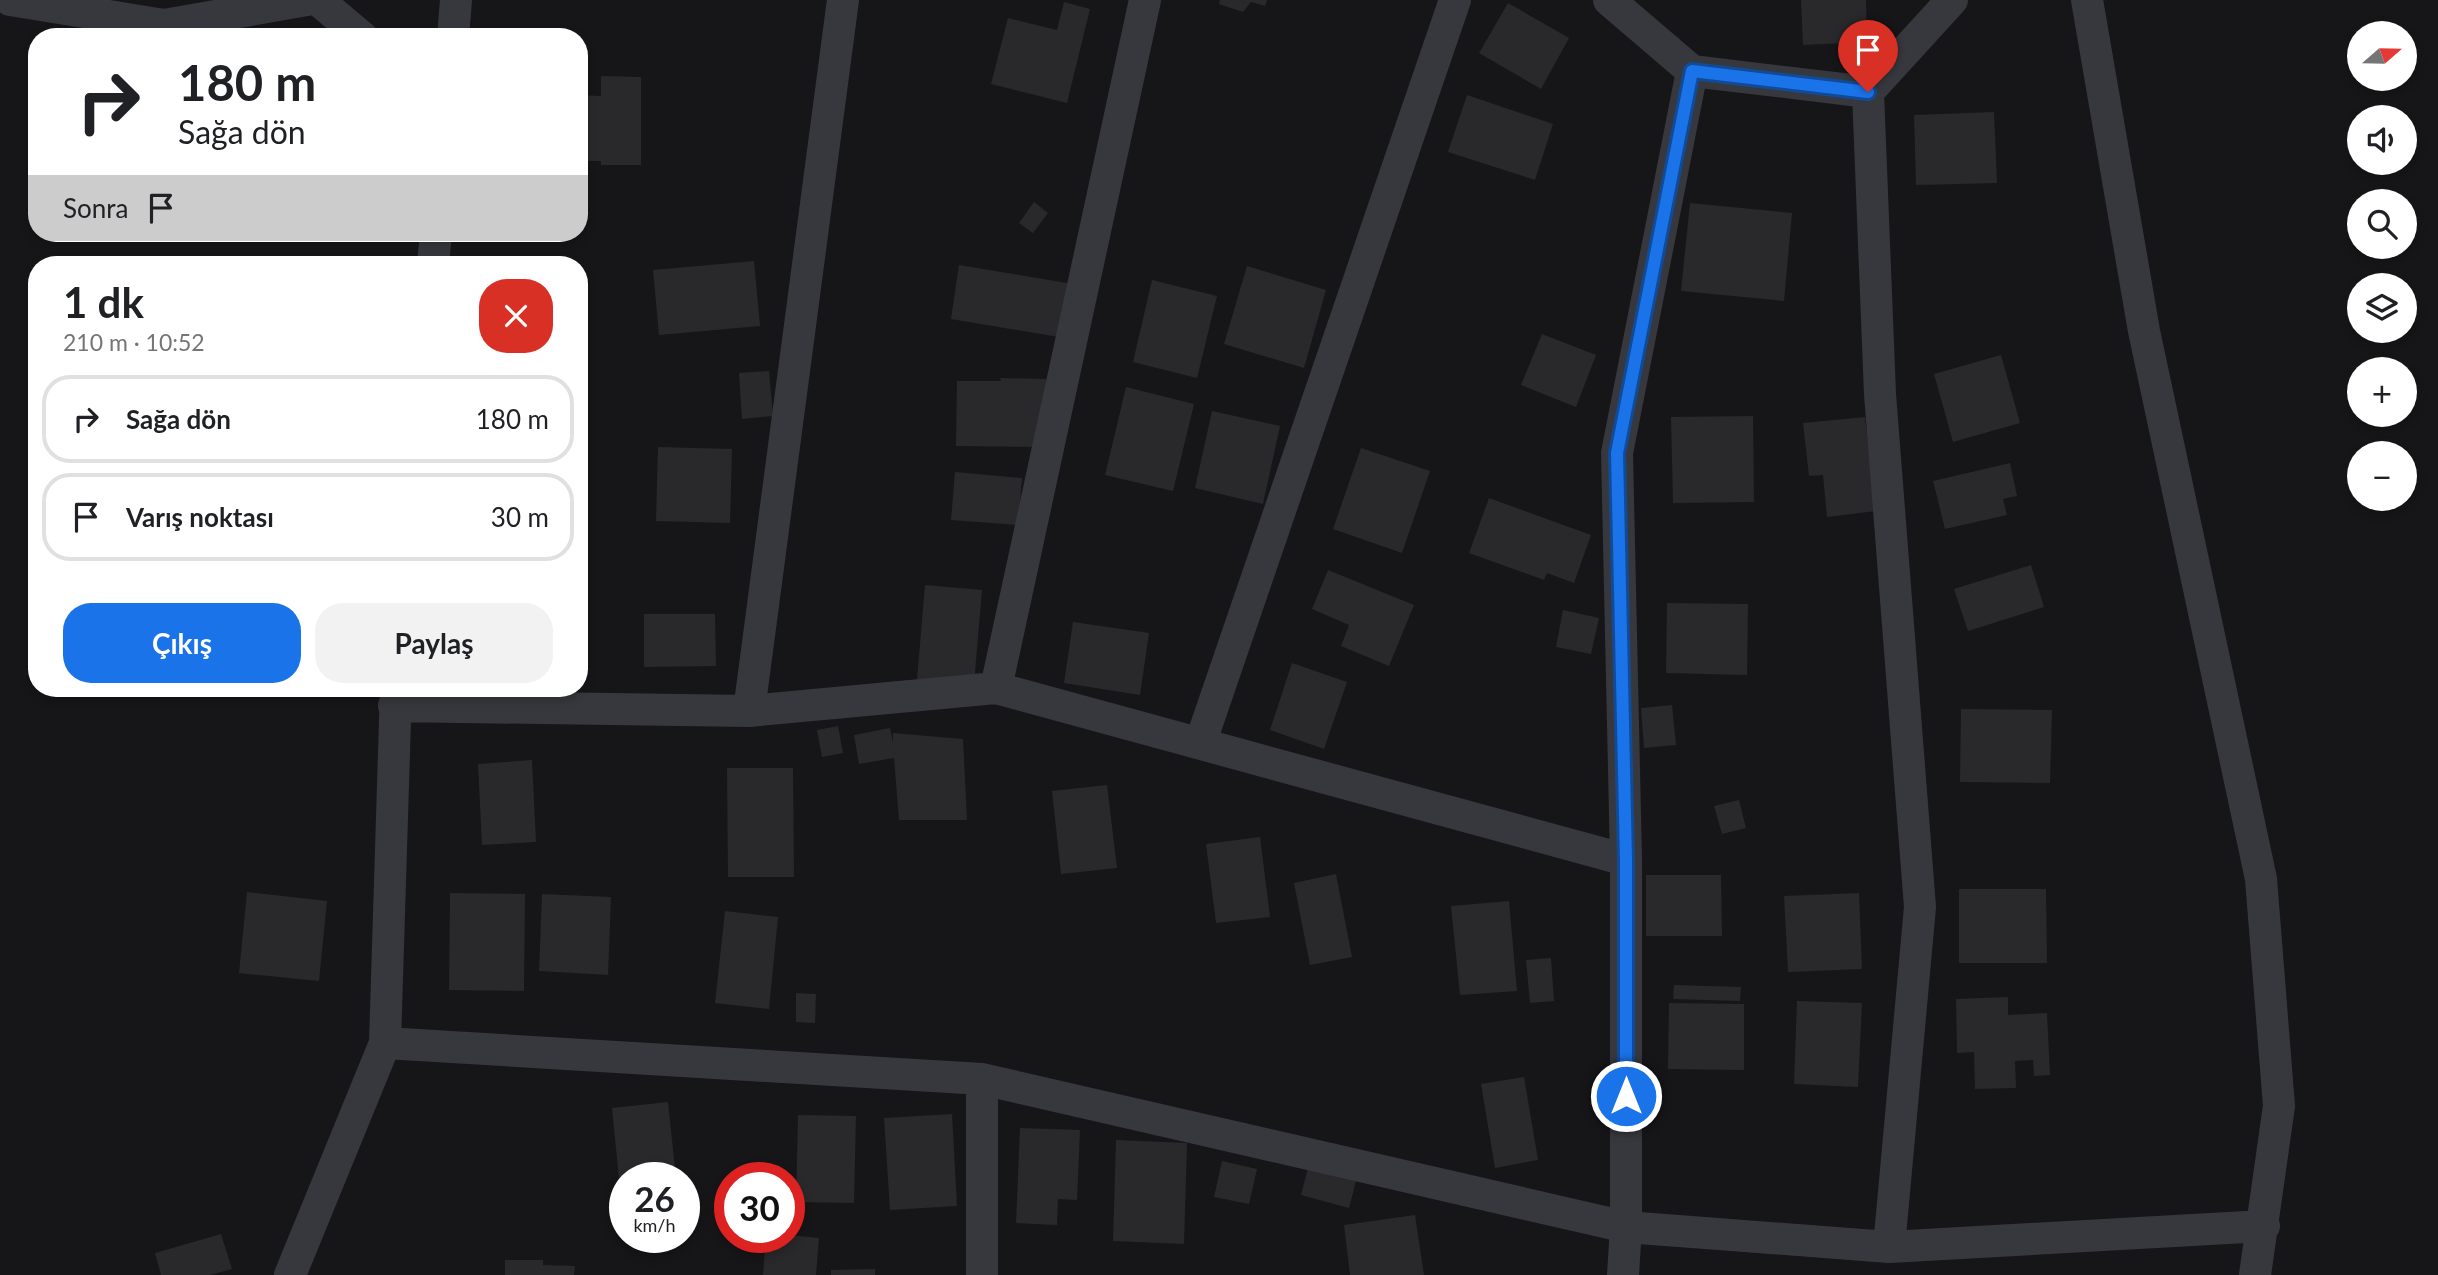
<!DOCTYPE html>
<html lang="tr">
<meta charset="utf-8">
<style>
body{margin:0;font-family:Lato,sans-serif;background:#f2f2f2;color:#202124;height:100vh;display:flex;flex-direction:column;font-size:26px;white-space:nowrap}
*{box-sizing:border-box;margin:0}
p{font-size:23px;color:#757577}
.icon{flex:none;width:38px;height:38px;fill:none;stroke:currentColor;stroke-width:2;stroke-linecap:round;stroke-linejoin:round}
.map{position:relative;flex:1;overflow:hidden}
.details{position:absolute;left:28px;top:256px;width:560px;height:441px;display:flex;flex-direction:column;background:#fff;border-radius:28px;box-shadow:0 4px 10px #0003}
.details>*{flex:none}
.hud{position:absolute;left:28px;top:28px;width:560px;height:214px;border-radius:28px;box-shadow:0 4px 10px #0003;background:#fff;color:#202124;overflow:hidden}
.needle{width:46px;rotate:70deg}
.controls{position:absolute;left:2347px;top:21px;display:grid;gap:14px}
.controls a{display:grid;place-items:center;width:70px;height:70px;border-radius:50%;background:#fff;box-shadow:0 4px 10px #0003;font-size:35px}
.speed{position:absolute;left:609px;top:1162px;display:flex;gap:14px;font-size:35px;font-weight:700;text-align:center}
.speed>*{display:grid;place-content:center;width:91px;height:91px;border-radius:50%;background:#fff;box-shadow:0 4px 10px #0003;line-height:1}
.speed small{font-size:18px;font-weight:400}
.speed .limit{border:10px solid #d22;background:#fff;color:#111}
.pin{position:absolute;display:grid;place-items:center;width:60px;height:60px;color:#fff;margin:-72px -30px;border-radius:50% 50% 50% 0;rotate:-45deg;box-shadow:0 0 7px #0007}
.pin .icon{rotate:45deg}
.me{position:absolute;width:77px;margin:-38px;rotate:0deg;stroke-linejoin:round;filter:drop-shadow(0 0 5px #0008)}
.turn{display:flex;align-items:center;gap:24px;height:147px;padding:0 35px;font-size:32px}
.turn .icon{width:91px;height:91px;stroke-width:2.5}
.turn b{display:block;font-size:49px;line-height:60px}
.then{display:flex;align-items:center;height:66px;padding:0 35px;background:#0003;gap:14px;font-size:26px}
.round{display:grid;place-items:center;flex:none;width:74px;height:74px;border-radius:28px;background:#f2f2f2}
.headline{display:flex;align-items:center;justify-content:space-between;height:119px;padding:0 35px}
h1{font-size:42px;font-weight:700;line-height:52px}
.action{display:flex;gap:14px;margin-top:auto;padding:14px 35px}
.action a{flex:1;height:80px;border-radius:28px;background:#1a73e8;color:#fff;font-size:28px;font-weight:700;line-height:80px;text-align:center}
.action a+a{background:#f2f2f2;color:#202124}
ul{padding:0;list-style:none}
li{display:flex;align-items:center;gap:21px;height:88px;margin:0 14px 10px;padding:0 21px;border:4px solid #e0e0e0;border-radius:28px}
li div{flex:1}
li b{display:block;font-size:26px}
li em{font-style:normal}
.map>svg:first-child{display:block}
.building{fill:#29292c}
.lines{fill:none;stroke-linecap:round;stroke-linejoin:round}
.minor{stroke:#37383d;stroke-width:32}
.route-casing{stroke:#114b97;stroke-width:18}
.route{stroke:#1a73e8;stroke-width:12}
</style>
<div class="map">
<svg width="2438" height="1275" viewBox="0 0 2438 1275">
<rect width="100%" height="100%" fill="#161618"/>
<!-- building -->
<path class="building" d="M 1220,0 L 1267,0 L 1265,6 L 1251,2 L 1243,12 L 1219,4 Z
M 1801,0 L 1866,0 L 1867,42 L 1803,45 Z
M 1064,2 L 1090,9 L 1067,103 L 991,84 L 1008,18 L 1057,30 Z
M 1508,3 L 1569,38 L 1541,89 L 1479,53 Z
M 601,76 L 641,77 L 641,165 L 601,165 L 601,161 L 579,161 L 579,95 L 601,96 Z
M 1467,95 L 1553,124 L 1535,180 L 1448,152 Z
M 1994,112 L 1997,183 L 1916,185 L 1914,115 Z
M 1034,202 L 1048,213 L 1033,233 L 1019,223 Z
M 1690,203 L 1792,213 L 1784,301 L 1681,291 Z
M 754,261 L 760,326 L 659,335 L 653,270 Z
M 959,265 L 1073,284 L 1065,338 L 951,319 Z
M 1247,266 L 1326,290 L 1304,368 L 1224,344 Z
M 1152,280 L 1217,296 L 1197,378 L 1133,362 Z
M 1542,334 L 1596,355 L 1576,407 L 1521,385 Z
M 2001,355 L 2020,423 L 1953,442 L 1934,374 Z
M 769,371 L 773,416 L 742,419 L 739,373 Z
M 1000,378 L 1046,379 L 1045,447 L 956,446 L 957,381 L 1001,381 Z
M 1126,387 L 1194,404 L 1173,491 L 1105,475 Z
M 1212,411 L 1280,426 L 1263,504 L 1195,488 Z
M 1753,416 L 1754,502 L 1673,503 L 1671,417 Z
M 1865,417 L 1876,511 L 1827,517 L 1823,475 L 1809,476 L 1803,423 Z
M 658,447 L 732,449 L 730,523 L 656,521 Z
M 1361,448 L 1430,471 L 1402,553 L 1333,529 Z
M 2010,463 L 2017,496 L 2003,499 L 2007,515 L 1945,529 L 1933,481 Z
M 955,472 L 1022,478 L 1018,525 L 951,520 Z
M 1489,498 L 1591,535 L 1574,583 L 1547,573 L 1544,580 L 1469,553 Z
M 2031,565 L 2044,607 L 1968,631 L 1954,589 Z
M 1328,570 L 1414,605 L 1389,666 L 1341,646 L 1349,625 L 1312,609 Z
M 925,585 L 982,590 L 974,684 L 917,679 Z
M 1667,603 L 1748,604 L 1747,675 L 1666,673 Z
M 1563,610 L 1599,618 L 1591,654 L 1556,647 Z
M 644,614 L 715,614 L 716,666 L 644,667 Z
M 1073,622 L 1149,633 L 1140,695 L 1064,683 Z
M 1292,663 L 1347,682 L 1324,749 L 1270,730 Z
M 1672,705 L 1676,745 L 1644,748 L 1641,708 Z
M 1961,709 L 2052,710 L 2050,783 L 1960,782 Z
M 838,726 L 843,753 L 822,757 L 817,730 Z
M 890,728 L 893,743 L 893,733 L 963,739 L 967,820 L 899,820 L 894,758 L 859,764 L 854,735 Z
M 532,760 L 536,842 L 482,845 L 478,764 Z
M 727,768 L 793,768 L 794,877 L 728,877 Z
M 1107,785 L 1117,868 L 1061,874 L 1052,791 Z
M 1739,800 L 1746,828 L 1722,834 L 1714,806 Z
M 1260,837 L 1270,917 L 1216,923 L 1206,844 Z
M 1336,874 L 1352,957 L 1310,965 L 1294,883 Z
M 1646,875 L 1721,875 L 1722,936 L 1646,936 Z
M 1959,889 L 2046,889 L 2047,963 L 1959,963 Z
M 247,892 L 327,901 L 319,981 L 239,973 Z
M 450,893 L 525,894 L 524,991 L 449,990 Z
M 1859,893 L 1862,969 L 1788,972 L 1784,896 Z
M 542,894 L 611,897 L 608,975 L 539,971 Z
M 1509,901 L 1517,991 L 1460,995 L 1451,906 Z
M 725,911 L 778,917 L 769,1009 L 715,1003 Z
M 1551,958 L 1554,1001 L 1530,1003 L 1526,960 Z
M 1674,985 L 1741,987 L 1740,1001 L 1673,999 Z
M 796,993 L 816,994 L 815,1023 L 796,1022 Z
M 2008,997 L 2008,1015 L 2047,1013 L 2050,1075 L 2034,1076 L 2033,1060 L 2015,1061 L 2016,1088 L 1975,1089 L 1974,1052 L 1957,1053 L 1956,999 Z
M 1797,1001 L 1862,1003 L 1858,1087 L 1794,1084 Z
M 1669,1003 L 1744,1004 L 1744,1070 L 1668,1069 Z
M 1524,1077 L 1538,1160 L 1495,1168 L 1481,1084 Z
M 668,1102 L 676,1178 L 625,1178 L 625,1199 L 621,1199 L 612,1108 Z
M 952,1114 L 957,1206 L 890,1210 L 884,1118 Z
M 798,1115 L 856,1116 L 854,1203 L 796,1202 Z
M 1020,1128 L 1080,1130 L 1077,1200 L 1058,1199 L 1057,1225 L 1016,1223 Z
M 1116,1140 L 1187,1143 L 1184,1244 L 1113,1241 Z
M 1222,1161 L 1257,1169 L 1249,1204 L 1214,1197 Z
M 1308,1168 L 1356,1181 L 1349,1208 L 1301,1195 Z
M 1415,1215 L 1424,1275 L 1350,1275 L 1344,1225 Z
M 221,1234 L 232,1269 L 210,1275 L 161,1275 L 155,1253 Z
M 789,1235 L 819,1238 L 816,1275 L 763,1275 L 766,1237 Z
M 505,1260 L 543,1260 L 543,1265 L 575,1266 L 574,1275 L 505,1275 Z
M 875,1269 L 875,1275 L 831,1275 L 831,1270 Z"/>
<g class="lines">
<!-- minor -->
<path class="minor" d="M 10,0 L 164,25 L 307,0
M 318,0 L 362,37
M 1609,0 L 1692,71 L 1868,92
M 2087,0 L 2144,331 L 2261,879 L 2279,1106 L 2255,1275
M 453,37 L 456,0
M 433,264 L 436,233
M 996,688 L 1145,0
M 394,706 L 749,711 L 996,688 L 1626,860
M 749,711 L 843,0
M 1201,741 L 1455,0
M 385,1043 L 982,1079 L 1626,1227 L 1889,1247 L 2264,1226
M 1889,1247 L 1920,907 L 1880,394 L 1868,92 L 1952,0
M 290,1275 L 385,1043 L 396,688
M 982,1275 L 982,1079
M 1623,1275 L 1626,1227 L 1626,860 L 1617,453 L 1692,71"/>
</g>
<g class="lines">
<defs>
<path id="route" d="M 1626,1096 L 1626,860 L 1617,453 L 1692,71 L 1868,92"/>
</defs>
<!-- route casing -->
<use href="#route" class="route-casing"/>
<!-- route -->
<use href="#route" class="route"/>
</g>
</svg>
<div class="controls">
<a><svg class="needle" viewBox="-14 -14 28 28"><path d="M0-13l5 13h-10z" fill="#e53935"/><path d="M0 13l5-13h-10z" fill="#757577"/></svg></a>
<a><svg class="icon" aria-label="sound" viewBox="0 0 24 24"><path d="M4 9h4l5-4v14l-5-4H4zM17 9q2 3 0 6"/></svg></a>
<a><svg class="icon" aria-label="search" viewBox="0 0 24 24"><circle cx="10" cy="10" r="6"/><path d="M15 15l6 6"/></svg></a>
<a><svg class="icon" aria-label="layers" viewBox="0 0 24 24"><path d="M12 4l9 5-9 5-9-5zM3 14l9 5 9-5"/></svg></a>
<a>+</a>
<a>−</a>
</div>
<div class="speed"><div>26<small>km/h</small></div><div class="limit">30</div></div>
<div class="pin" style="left:1868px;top:92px;background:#d93025"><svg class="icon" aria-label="arrive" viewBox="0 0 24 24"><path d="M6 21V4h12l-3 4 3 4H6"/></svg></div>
<svg class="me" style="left:1626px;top:1096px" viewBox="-20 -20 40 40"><circle r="17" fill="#1a73e8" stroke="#fff" stroke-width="3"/><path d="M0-11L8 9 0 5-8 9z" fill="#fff"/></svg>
<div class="hud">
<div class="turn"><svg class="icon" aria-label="right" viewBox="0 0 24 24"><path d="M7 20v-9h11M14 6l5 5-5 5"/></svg><div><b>180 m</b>Sağa dön</div></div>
<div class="then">Sonra<svg class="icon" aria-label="arrive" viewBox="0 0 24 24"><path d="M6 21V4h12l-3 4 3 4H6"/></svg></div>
</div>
<section class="details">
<div class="headline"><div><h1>1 dk</h1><p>210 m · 10:52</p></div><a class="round" style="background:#d93025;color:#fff"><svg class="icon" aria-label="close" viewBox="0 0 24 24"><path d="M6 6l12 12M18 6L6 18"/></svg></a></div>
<ul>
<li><svg class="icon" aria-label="right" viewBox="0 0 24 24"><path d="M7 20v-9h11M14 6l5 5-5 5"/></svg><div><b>Sağa dön</b></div><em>180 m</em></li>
<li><svg class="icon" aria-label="arrive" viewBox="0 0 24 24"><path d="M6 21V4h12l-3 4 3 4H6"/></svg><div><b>Varış noktası</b></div><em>30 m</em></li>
</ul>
<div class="action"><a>Çıkış</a><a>Paylaş</a></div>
</section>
</div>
